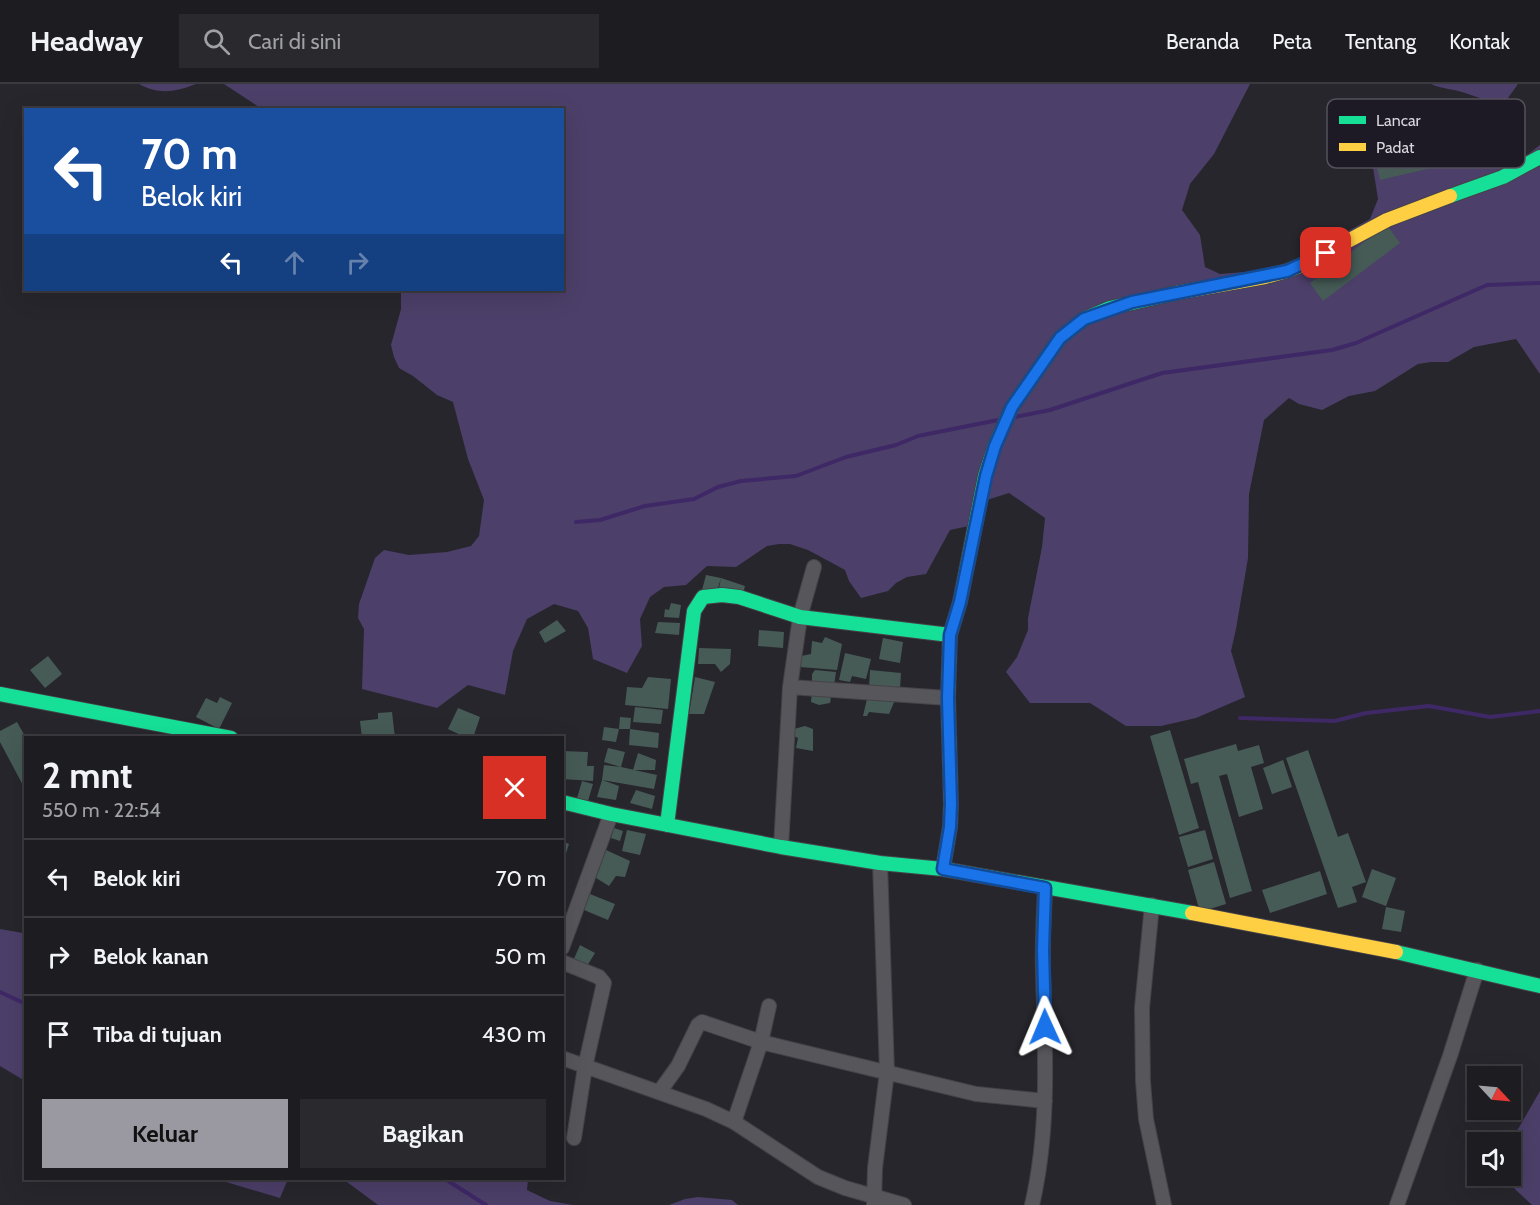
<!DOCTYPE html>
<html lang="id">
<meta charset="utf-8">
<style>
body{margin:0;font-family:Cabin,sans-serif;background:#2a292e;color:#f1f3f6;height:100vh;display:flex;flex-direction:column;font-size:22px;white-space:nowrap}
*{box-sizing:border-box;margin:0}
p{font-size:20px;color:#a0a1a5}
.icon{flex:none;width:33px;height:33px;fill:none;stroke:currentColor;stroke-width:2;stroke-linecap:round;stroke-linejoin:round}
.map{position:relative;flex:1;overflow:hidden}
.drawer{position:absolute;left:24px;top:652px;width:540px;height:444px;display:flex;flex-direction:column;background:#1d1c21;border-radius:0px;box-shadow:0 6px 24px #0002,0 0 0 2px #3b3a3f}
.drawer>*{flex:none}
.hud{position:absolute;left:24px;top:24px;width:540px;height:183px;border-radius:0px;box-shadow:0 6px 24px #0002,0 0 0 2px #3b3a3f;background:#1a4fa0;color:#fff;overflow:hidden}
.needle{width:39px;rotate:116deg}
.fabs{position:absolute;left:1467px;top:982px;display:grid;gap:12px}
.fabs a{display:grid;place-items:center;width:54px;height:54px;border-radius:0px;background:#1d1c21;box-shadow:0 6px 24px #0002,0 0 0 2px #3b3a3f;font-size:30px}
.pin{position:absolute;display:grid;place-items:center;width:51px;height:51px;color:#fff;margin:-26px;border-radius:12px;box-shadow:0 3px 9px #0006}
.me{position:absolute;width:66px;margin:-33px;rotate:359deg;stroke-linejoin:round;filter:drop-shadow(0 0 4px #0008)}
.turn{display:flex;align-items:center;gap:21px;height:126px;padding:0 18px;font-size:27px}
.turn .icon{width:78px;height:78px;stroke-width:2.5}
.turn b{display:block;font-size:42px;line-height:51px}
.lanes{display:flex;align-items:center;height:57px;padding:0 18px;background:#0003;justify-content:center;gap:30px;direction:ltr}
.lanes .off{opacity:.35}
.round{display:grid;place-items:center;flex:none;width:63px;height:63px;border-radius:0px;background:#2a292e}
.headline{display:flex;align-items:center;justify-content:space-between;height:102px;padding:0 18px}
h1{font-size:36px;font-weight:700;line-height:45px}
.action{display:flex;gap:12px;margin-top:auto;padding:12px 18px}
.action a{flex:1;height:69px;border-radius:0px;background:#9a98a0;color:#111;font-size:24px;font-weight:700;line-height:69px;text-align:center}
.action a+a{background:#2a292e;color:#f1f3f6}
ul{padding:0;list-style:none}
li{display:flex;align-items:center;gap:18px;height:78px;padding:0 18px;border-top:2px solid #3b3a3f}
li div{flex:1}
li b{display:block;font-size:22px}
li em{font-style:normal}
header{display:flex;align-items:center;gap:36px;box-sizing:border-box;height:84px;padding:0 30px;background:#1d1c21;border-bottom:2px solid #3b3a3f}
header strong{font-size:28px}
nav{display:flex;gap:33px;margin-inline-start:auto;font-size:21px}
.search{width:420px;height:54px;background:#2a292e;display:flex;align-items:center;gap:15px;box-sizing:border-box;padding:0 21px;border-radius:0px;color:#a0a1a5;font-size:22px}
.map>svg:first-child{display:block}
.green{fill:#4c3f69}
.lines{fill:none;stroke-linecap:round;stroke-linejoin:round}
.stream{stroke:#3f2866;stroke-width:4}
.building{fill:#465b56}
.street-casing{stroke:#454348;stroke-width:16}
.fast-casing{stroke:#454348;stroke-width:16}
.slow-casing{stroke:#454348;stroke-width:16}
.street{stroke:#57565a;stroke-width:14}
.fast{stroke:#16e098;stroke-width:14}
.slow{stroke:#ffcf43;stroke-width:14}
.route-casing{stroke:#114b97;stroke-width:15}
.route{stroke:#1a73e8;stroke-width:10}
.key{fill:#1d1925;stroke:#55525c;stroke-width:1.5}
.key-label{font-size:16px;fill:#d8d6de}
</style>
<header>
<strong>Headway</strong>
<div class="search"><svg class="icon" aria-label="search" viewBox="0 0 24 24"><circle cx="10" cy="10" r="6"/><path d="M15 15l6 6"/></svg>Cari di sini</div>
<nav><a>Beranda</a><a>Peta</a><a>Tentang</a><a>Kontak</a></nav>
</header>
<div class="map">
<svg width="1540" height="1121" viewBox="0 0 1540 1121">
<rect width="100%" height="100%" fill="#27262c"/>
<!-- green -->
<path class="green" d="M 139,0 L 196,0 C 175,8 159,11 139,0 Z
M 224,0 L 1250,0 L 1214,70 L 1190,100 L 1182,126 L 1200,151 L 1205,183 L 1220,190 L 1280,185 L 1370,135 L 1378,115 L 1371,71 L 1477,46 L 1489,77 L 1503,86 L 1514,81 L 1540,61 L 1540,290 L 1516,255 L 1474,263 L 1448,278 L 1431,278 L 1418,280 L 1375,307 L 1349,312 L 1322,326 L 1299,320 L 1289,314 L 1264,336 L 1249,410 L 1248,474 L 1236,545 L 1231,567 L 1245,613 L 1196,634 L 1161,642 L 1126,642 L 1090,619 L 1030,619 L 1006,588 L 1017,573 L 1028,546 L 1028,534 L 1042,463 L 1045,434 L 1009,409 L 987,416 L 983,439 L 950,446 L 926,490 L 907,493 L 896,499 L 888,507 L 861,514 L 849,497 L 845,486 L 808,466 L 790,460 L 779,460 L 767,462 L 736,483 L 707,482 L 686,501 L 664,503 L 650,513 L 640,535 L 642,562 L 627,589 L 593,575 L 588,544 L 578,527 L 554,520 L 527,535 L 513,567 L 505,611 L 468,601 L 437,624 L 362,605 L 364,545 L 358,534 L 359,520 L 375,474 L 384,466 L 409,471 L 447,468 L 471,462 L 479,452 L 484,416 L 468,375 L 453,318 L 437,311 L 413,292 L 399,284 L 394,273 L 391,261 L 401,225 L 401,206 L 562,206 L 562,26 L 262,25 Z
M 1431,0 L 1518,0 L 1503,21 C 1490,18 1478,13 1465,9 C 1454,5 1442,5 1431,0 Z
M 0,845 L 23,849 L 25,847 L 25,997 L 0,982 Z
M 1540,1007 L 1540,1121 L 1532,1121 L 1501,1092 L 1510,1092 L 1510,1059 Z
M 216,1095 L 288,1095 L 280,1114 Z
M 343,1095 L 528,1095 L 527,1106 L 550,1117 L 573,1121 L 378,1121 Z
M 698,1113 L 732,1116 L 738,1121 L 669,1121 L 685,1115 Z"/>
<g class="lines">
<!-- stream -->
<path class="stream" d="M 1015,333 L 1050,326 L 1162,289 L 1332,266 L 1356,259 L 1487,201 L 1540,199
M 576,438 L 600,436 L 645,422 L 694,415 L 718,403 L 741,397 L 796,392 L 846,373 L 896,361 L 918,352 L 998,336
M 1240,634 L 1335,637 L 1366,629 L 1429,622 L 1490,633 L 1540,627
M 0,908 L 26,920
M 445,1095 L 486,1121"/>
</g>
<!-- building -->
<path class="building" d="M 1465,54 L 1470,75 L 1380,96 L 1375,75 Z
M 1387,141 L 1400,159 L 1323,217 L 1310,199 Z
M 706,491 L 721,494 L 745,502 L 743,510 L 719,504 L 721,494 L 717,507 L 701,510 Z
M 671,519 L 681,521 L 679,534 L 664,533 L 665,525 L 669,526 Z
M 557,536 L 566,547 L 545,559 L 539,548 Z
M 658,538 L 680,539 L 679,551 L 655,549 Z
M 759,546 L 784,548 L 783,564 L 758,562 Z
M 825,553 L 842,560 L 837,586 L 800,583 L 801,572 L 811,570 L 812,557 L 822,559 Z
M 883,554 L 903,558 L 900,579 L 879,575 Z
M 699,564 L 731,565 L 730,580 L 721,588 L 715,580 L 698,580 Z
M 845,569 L 871,575 L 866,595 L 852,592 L 850,598 L 839,596 Z
M 48,572 L 62,590 L 45,604 L 30,586 Z
M 815,586 L 836,588 L 834,602 L 812,599 L 812,590 Z
M 870,586 L 901,589 L 900,605 L 869,605 Z
M 648,593 L 671,595 L 668,625 L 625,621 L 627,603 L 642,604 Z
M 695,593 L 715,598 L 704,630 L 689,630 Z
M 812,606 L 832,607 L 830,619 L 819,621 L 811,618 Z
M 220,613 L 232,619 L 219,645 L 196,633 L 206,614 L 217,619 Z
M 867,615 L 869,615 L 895,616 L 889,630 L 869,628 L 867,632 L 863,632 Z
M 635,623 L 663,626 L 661,640 L 633,638 Z
M 458,624 L 480,633 L 473,654 L 467,654 L 448,645 Z
M 392,628 L 395,654 L 362,654 L 360,637 L 378,635 L 378,629 Z
M 620,633 L 631,634 L 630,645 L 619,645 Z
M 17,638 L 26,654 L 26,707 L 0,658 L 0,647 Z
M 805,642 L 813,645 L 813,667 L 796,664 L 798,654 L 794,652 L 794,645 Z
M 604,643 L 619,645 L 616,658 L 602,656 Z
M 630,645 L 659,649 L 658,664 L 629,661 Z
M 1170,646 L 1199,744 L 1179,751 L 1150,652 Z
M 1236,660 L 1238,667 L 1259,661 L 1264,679 L 1251,683 L 1263,725 L 1239,733 L 1227,690 L 1219,692 L 1252,807 L 1230,814 L 1198,698 L 1191,700 L 1184,675 Z
M 608,664 L 625,668 L 621,683 L 604,678 Z
M 1308,666 L 1338,753 L 1348,749 L 1366,798 L 1352,803 L 1357,818 L 1338,824 L 1286,674 Z
M 562,667 L 588,668 L 587,682 L 594,682 L 593,697 L 562,695 Z
M 638,669 L 656,676 L 655,686 L 633,686 Z
M 1283,676 L 1292,703 L 1272,710 L 1263,684 Z
M 604,681 L 621,683 L 657,691 L 654,705 L 602,696 Z
M 602,696 L 619,702 L 616,716 L 597,713 Z
M 582,697 L 593,700 L 588,717 L 577,714 Z
M 636,706 L 655,712 L 652,725 L 630,719 Z
M 614,744 L 623,747 L 620,757 L 611,754 Z
M 627,746 L 646,750 L 640,771 L 622,767 Z
M 1205,746 L 1213,775 L 1188,783 L 1179,753 Z
M 562,757 L 569,760 L 563,779 L 562,779 Z
M 606,766 L 630,777 L 625,793 L 616,792 L 609,802 L 596,794 Z
M 1214,778 L 1226,820 L 1200,828 L 1188,786 Z
M 1372,785 L 1396,794 L 1386,822 L 1362,813 Z
M 1320,787 L 1327,810 L 1270,829 L 1262,806 Z
M 590,810 L 615,820 L 608,836 L 584,826 Z
M 1386,823 L 1405,827 L 1401,848 L 1382,845 Z
M 580,861 L 595,869 L 587,882 L 573,877 Z"/>
<g class="lines">
<defs>
<path id="street" d="M 790,603 L 948,614
M 781,763 L 790,603 L 800,533 L 814,483
M 1152,821 L 1142,924 L 1143,997 L 1146,1035 L 1164,1121
M 562,864 L 611,730
M 562,878 L 599,893 L 604,899 L 585,983 L 574,1054
M 562,974 L 706,1025 L 734,1038 L 818,1093 L 845,1104 L 904,1121
M 660,1007 L 678,982 L 698,941 L 702,938 L 761,958 L 976,1010 L 1045,1017
M 734,1038 L 761,958 L 769,922
M 874,1120 L 875,1084 L 887,988 L 880,779
M 1032,1121 C 1050,1044 1045,965 1043,887 C 1042,859 1044,832 1045,804
M 1397,1121 L 1450,972 L 1477,886"/>
<path id="fast" d="M 1450,112 L 1503,93 L 1540,73
M 950,551 L 960,518 L 985,392 L 995,361 L 1012,323 L 1060,254 L 1084,235 L 1110,224 L 1176,209
M 0,610 L 231,654
M 562,718 L 611,730 L 781,763 L 880,779 L 943,785 L 1192,829
M 667,741 L 694,527 L 703,513 L 722,511 L 739,513 L 800,533 L 950,551
M 1396,868 L 1540,902"/>
<path id="slow" d="M 1176,209 L 1265,193 L 1287,187 L 1305,180 L 1387,136 L 1450,112
M 943,785 L 950,743 L 951,720 L 948,614 L 950,551
M 1192,829 L 1396,868"/>
</defs>
<!-- street casing -->
<use href="#street" class="street-casing"/>
<!-- fast casing -->
<use href="#fast" class="fast-casing"/>
<!-- slow casing -->
<use href="#slow" class="slow-casing"/>
<!-- street -->
<use href="#street" class="street"/>
<!-- fast -->
<use href="#fast" class="fast"/>
<!-- slow -->
<use href="#slow" class="slow"/>
</g>
<g class="lines">
<defs>
<path id="route" d="M 1045,943 L 1043,866 L 1045,804 L 943,785 L 950,743 L 951,720 L 948,614 L 950,551 L 960,518 L 986,392 L 995,362 L 1012,323 L 1060,254 L 1084,235 L 1132,218 L 1287,187 L 1326,169"/>
</defs>
<!-- route casing -->
<use href="#route" class="route-casing"/>
<!-- route -->
<use href="#route" class="route"/>
</g>
<!-- legend -->
<rect x="1327" y="15" width="198" height="69" rx="9" class="key"/>
<rect x="1339" y="32" width="27" height="8" fill="#16e098"/>
<rect x="1339" y="59" width="27" height="8" fill="#ffcf43"/>
<g class="key-label">
<text x="1376" y="42">Lancar</text>
<text x="1376" y="69">Padat</text>
</g>
</svg>
<div class="fabs">
<a><svg class="needle" viewBox="-14 -14 28 28"><path d="M0-13l5 13h-10z" fill="#e53935"/><path d="M0 13l5-13h-10z" fill="#a0a1a5"/></svg></a>
<a><svg class="icon" aria-label="sound" viewBox="0 0 24 24"><path d="M4 9h4l5-4v14l-5-4H4zM17 9q2 3 0 6"/></svg></a>
</div>
<div class="pin" style="left:1326px;top:169px;background:#d93025"><svg class="icon" aria-label="arrive" viewBox="0 0 24 24"><path d="M6 21V4h12l-3 4 3 4H6"/></svg></div>
<svg class="me" style="left:1045px;top:943px" viewBox="-20 -20 40 40"><path d="M0-17L14 15 0 8-14 15z" fill="#1a73e8" stroke="#fff" stroke-width="4"/></svg>
<div class="hud">
<div class="turn"><svg class="icon" aria-label="left" viewBox="0 0 24 24"><path d="M17 20v-9H6M10 6l-5 5 5 5"/></svg><div><b>70 m</b>Belok kiri</div></div>
<div class="lanes"><svg class="icon" aria-label="left" viewBox="0 0 24 24"><path d="M17 20v-9H6M10 6l-5 5 5 5"/></svg><svg class="icon off" aria-label="ahead" viewBox="0 0 24 24"><path d="M12 20V5M6 11l6-6 6 6"/></svg><svg class="icon off" aria-label="right" viewBox="0 0 24 24"><path d="M7 20v-9h11M14 6l5 5-5 5"/></svg></div>
</div>
<section class="drawer">
<div class="headline"><div><h1>2 mnt</h1><p>550 m · 22:54</p></div><a class="round" style="background:#d93025;color:#fff"><svg class="icon" aria-label="close" viewBox="0 0 24 24"><path d="M6 6l12 12M18 6L6 18"/></svg></a></div>
<ul>
<li><svg class="icon" aria-label="left" viewBox="0 0 24 24"><path d="M17 20v-9H6M10 6l-5 5 5 5"/></svg><div><b>Belok kiri</b></div><em>70 m</em></li>
<li><svg class="icon" aria-label="right" viewBox="0 0 24 24"><path d="M7 20v-9h11M14 6l5 5-5 5"/></svg><div><b>Belok kanan</b></div><em>50 m</em></li>
<li><svg class="icon" aria-label="arrive" viewBox="0 0 24 24"><path d="M6 21V4h12l-3 4 3 4H6"/></svg><div><b>Tiba di tujuan</b></div><em>430 m</em></li>
</ul>
<div class="action"><a>Keluar</a><a>Bagikan</a></div>
</section>
</div>
